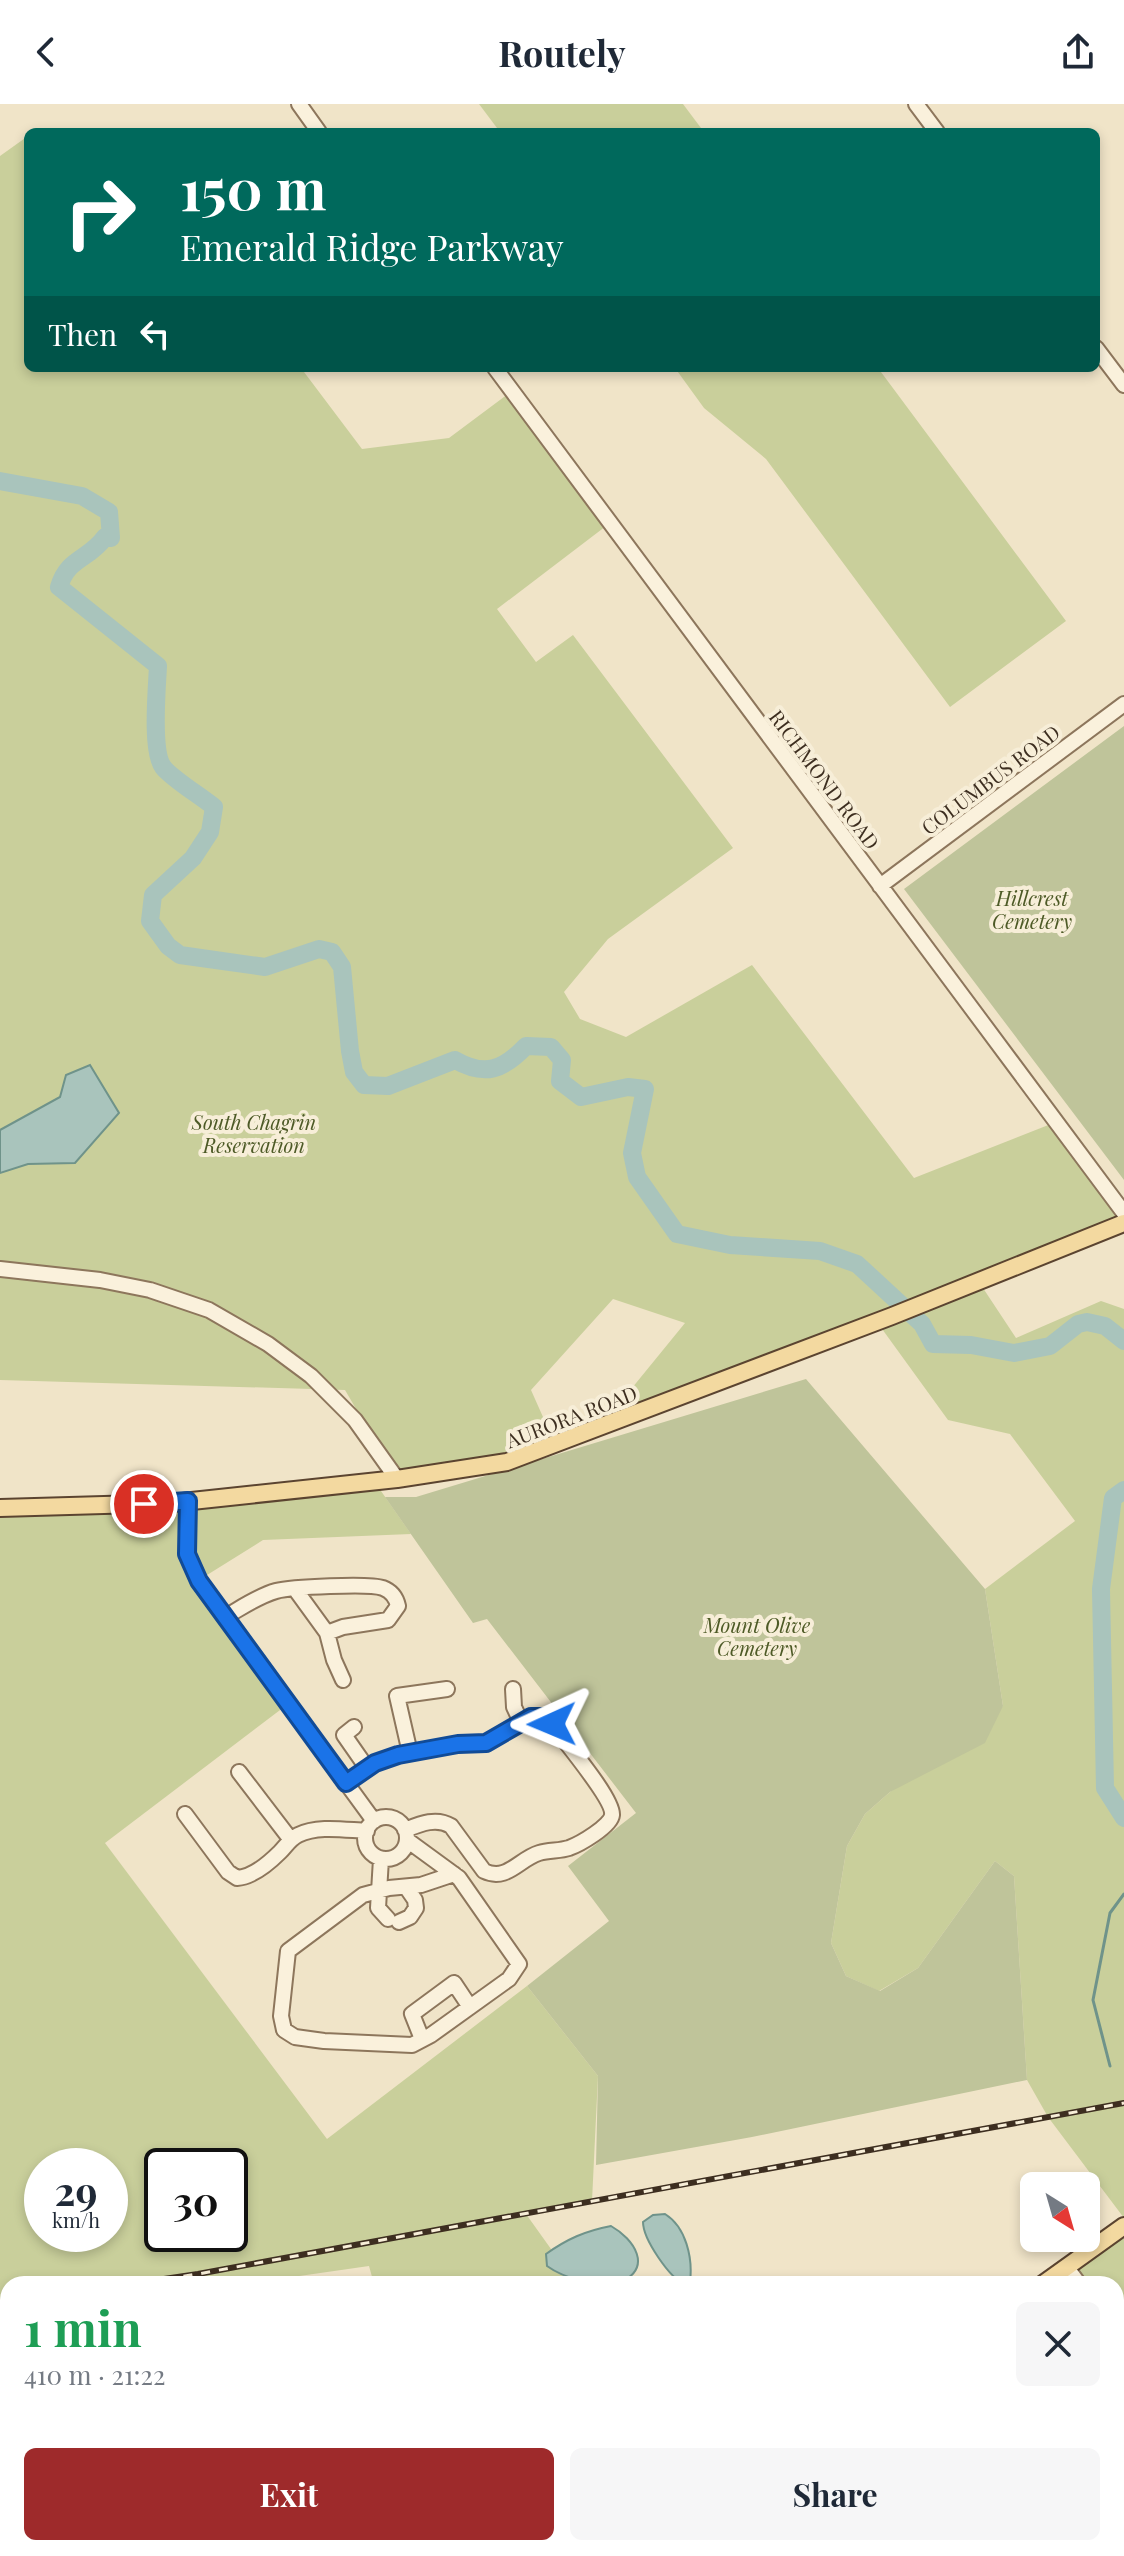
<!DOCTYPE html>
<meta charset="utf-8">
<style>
body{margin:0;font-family:"Playfair Display",serif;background:#f6f6f7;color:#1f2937;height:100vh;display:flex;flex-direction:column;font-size:30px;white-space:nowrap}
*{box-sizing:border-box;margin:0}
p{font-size:26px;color:#747a83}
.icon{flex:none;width:44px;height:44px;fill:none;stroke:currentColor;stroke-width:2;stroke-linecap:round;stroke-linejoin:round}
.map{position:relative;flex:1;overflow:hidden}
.panel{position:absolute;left:0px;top:2172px;width:1124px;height:280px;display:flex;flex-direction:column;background:#fff;border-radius:24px 24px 0 0;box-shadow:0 4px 12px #0003}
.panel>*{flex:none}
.hud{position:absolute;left:24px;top:24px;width:1076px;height:244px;border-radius:12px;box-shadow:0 4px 12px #0003;background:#00695c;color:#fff;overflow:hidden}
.needle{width:52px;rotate:143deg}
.tools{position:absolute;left:1020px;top:2068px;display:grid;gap:16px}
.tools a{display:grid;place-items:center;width:80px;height:80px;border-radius:12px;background:#fff;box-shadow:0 4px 12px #0003;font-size:40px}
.speed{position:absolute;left:24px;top:2044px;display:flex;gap:16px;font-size:40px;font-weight:700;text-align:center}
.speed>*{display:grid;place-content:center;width:104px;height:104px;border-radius:50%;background:#fff;box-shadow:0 4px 12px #0003;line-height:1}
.speed small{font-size:20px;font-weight:400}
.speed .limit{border:4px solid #111;border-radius:12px;background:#fff;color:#111}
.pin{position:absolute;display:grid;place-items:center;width:68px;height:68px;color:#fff;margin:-34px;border:4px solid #fff;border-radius:50%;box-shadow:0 2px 8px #0007}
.me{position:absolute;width:88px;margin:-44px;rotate:269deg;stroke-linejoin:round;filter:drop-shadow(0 0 6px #0008)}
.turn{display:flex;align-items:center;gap:28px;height:168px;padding:0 24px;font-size:36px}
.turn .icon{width:104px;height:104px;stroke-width:2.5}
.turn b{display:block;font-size:56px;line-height:68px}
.then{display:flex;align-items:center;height:76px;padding:0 24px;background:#0003;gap:16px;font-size:30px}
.round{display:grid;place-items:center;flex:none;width:84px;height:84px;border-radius:12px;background:#f6f6f7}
.headline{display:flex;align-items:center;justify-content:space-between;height:136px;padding:0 24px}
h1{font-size:48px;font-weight:700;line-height:60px;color:#1e9e55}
.cta{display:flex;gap:16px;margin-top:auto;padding:16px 24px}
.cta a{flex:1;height:92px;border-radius:12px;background:#9e2a2b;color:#fff;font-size:32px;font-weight:700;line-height:92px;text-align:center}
.cta a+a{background:#f6f6f7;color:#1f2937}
header{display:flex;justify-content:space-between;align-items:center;height:104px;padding:0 24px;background:#fff;font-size:36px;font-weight:700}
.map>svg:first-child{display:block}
.green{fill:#c9cf9b;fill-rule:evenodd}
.cemetery{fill:#bfc49a}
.water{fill:#a9c4bc;stroke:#6f938a;stroke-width:2}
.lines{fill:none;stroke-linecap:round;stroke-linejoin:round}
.stream{stroke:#6f938a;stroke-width:3}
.river{stroke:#a9c4bc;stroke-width:18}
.minor-casing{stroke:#8d765c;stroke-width:18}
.major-casing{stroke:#5b4430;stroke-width:20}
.minor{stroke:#faf1dc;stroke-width:14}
.major{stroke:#f3d9a0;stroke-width:16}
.rail-casing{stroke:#3d2e20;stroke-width:6}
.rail{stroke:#f7eed8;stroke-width:3;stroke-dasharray:9;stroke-linecap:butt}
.route-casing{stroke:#114b97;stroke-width:20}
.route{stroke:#1a73e8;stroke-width:14}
.labels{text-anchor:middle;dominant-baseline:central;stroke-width:8;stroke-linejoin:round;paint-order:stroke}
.street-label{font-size:20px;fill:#3d2e20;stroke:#f7eed8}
.park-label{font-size:20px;font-style:italic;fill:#4d5a26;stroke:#f7eed8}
</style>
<header><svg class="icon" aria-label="back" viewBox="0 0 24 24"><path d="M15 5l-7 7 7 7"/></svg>Routely<svg class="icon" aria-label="share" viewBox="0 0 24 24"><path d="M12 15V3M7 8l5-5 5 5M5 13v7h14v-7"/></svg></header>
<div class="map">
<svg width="1124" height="2452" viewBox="0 0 1124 2452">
<rect width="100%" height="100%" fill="#f0e4c8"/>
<!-- green -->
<path class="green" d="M 479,0 L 683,0 L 704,28 L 500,28 Z
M 28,32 L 28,264 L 301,264 L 362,345 L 449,334 L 512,287 L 610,419 L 497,505 L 536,558 L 573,531 L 733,744 L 608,835 L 564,888 L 580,915 L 626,933 L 752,861 L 914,1074 L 1056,1018 L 1124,1119 L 979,1178 L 1016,1234 L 1101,1197 L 1124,1205 L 1124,2114 L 1048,2013 L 1027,1976 L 1014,1772 L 995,1757 L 918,1864 L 879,1887 L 846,1872 L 831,1839 L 847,1742 L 865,1710 L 890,1688 L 1003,1602 L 985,1485 L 1075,1417 L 1010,1330 L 948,1316 L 877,1218 L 601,1322 L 685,1219 L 613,1195 L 531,1286 L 555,1340 L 397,1375 L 345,1286 L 0,1276 L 0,52 Z
M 675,264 L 878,264 L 1066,517 L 950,603 L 766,355 L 704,304 Z
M 374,1377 L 411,1430 L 263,1436 L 199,1476 L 288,1600 L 105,1739 L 327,2035 L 527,1882 L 598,1972 L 592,2097 L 526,2110 L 576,2180 L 374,2180 L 369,2162 L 244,2180 L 8,2180 L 8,2214 L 0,2215 L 0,1404 ZM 42,2062 L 110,2062 L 110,2130 L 42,2130 ZM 162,2062 L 230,2062 L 230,2130 L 162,2130 Z
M 1124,2122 L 1124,2245 L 1116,2233 L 1116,2180 L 1079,2180 L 1067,2164 Z
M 313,2444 L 409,2444 L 398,2452 L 303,2452 Z"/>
<!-- cemetery -->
<path class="cemetery" d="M 1124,622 L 1124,1076 L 904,785 Z
M 806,1275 L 985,1485 L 1003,1602 L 985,1639 L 890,1688 L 865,1710 L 847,1742 L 831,1839 L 846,1872 L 880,1887 L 918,1864 L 995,1757 L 1014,1772 L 1027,1976 L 752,2033 L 596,2061 L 598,1972 L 527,1882 L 609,1817 L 568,1762 L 636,1709 L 487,1515 L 473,1519 L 385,1393 L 416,1393 Z"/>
<!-- water -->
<path class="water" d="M 90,961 L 119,1009 L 75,1059 L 28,1060 L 0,1069 L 0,1026 L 60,993 L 66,971 Z
M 665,2110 C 686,2123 693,2154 690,2178 L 685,2180 C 670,2175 643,2135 643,2118 L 653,2111 Z
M 611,2122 C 634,2135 654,2164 619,2179 C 601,2186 562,2173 547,2162 L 546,2150 C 567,2135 585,2127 611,2122 Z"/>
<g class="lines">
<!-- stream -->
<path class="stream" d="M 1110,1962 L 1093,1896 L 1110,1809 L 1124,1790"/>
<!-- river -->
<path class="river" d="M 0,377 L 82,392 L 109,408 L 111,434 L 105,433 C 89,456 68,453 59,483 L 158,562 C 157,584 151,647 163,663 C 171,674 202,693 214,703 L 210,728 L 193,754 L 153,791 L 150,817 L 168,842 L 180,851 L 265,863 L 319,845 L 332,848 L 342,863 L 350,947 L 354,968 L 364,981 L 388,982 L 455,956 C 485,973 503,966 526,942 L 551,943 L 562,956 L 560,977 L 581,993 L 628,983 L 645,985 L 632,1049 L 637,1073 L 677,1130 L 730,1141 L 820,1147 L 857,1160 L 922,1220 L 933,1240 L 971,1241 L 1014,1249 L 1050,1242 L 1078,1220 L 1087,1218 L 1105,1222 L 1124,1237
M 1124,1386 L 1113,1394 L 1101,1485 L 1105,1684 L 1124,1714"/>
<defs>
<path id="minor" d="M 299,0 L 319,28
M 916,0 L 937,28
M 1096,244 L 1124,281
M 495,264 L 1124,1109
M 880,782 L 1124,600
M 0,1165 L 100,1176 L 150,1186 L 209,1206 L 268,1240 L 311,1272 L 355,1316 L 397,1375
M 188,1397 L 187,1450 L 199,1477 L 374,1717
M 295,1485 L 327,1529 L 334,1556 L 343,1576
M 225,1513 C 241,1504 258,1492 276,1487 C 291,1483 369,1479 383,1484 C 391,1487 396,1493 398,1502 L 388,1516 L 343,1523 L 327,1529
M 513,1585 L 514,1603 L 521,1618
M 354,1623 L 344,1631 L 367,1664
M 410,1649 L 397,1592 L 447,1585
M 239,1668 L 291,1736
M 346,1679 L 375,1659 L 398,1651 L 458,1640 L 486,1639 L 531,1613 L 543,1613 L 552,1620 C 563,1636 614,1695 612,1711 C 611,1722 580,1740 569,1744 C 560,1747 549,1746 539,1749 C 519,1755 507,1778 484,1767 L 451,1722 C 436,1713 420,1720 405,1726
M 185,1710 L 228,1768 L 237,1774 C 253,1773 269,1759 280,1748 C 286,1742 290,1735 298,1731 C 318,1721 345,1726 367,1727
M365 1734a21 21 0 1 1 42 0a21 21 0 1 1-42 0Z
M 407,1736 L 459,1774 L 519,1860 L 509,1875 L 431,1931 L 412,1941 L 324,1937 L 295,1933 L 284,1926 L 281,1912 L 288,1847 L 363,1791 L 389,1784 L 421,1781 L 454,1770
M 381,1755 L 378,1804 L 388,1815
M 399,1818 L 410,1813 L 416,1804 L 415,1796 L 406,1783
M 422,1935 L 412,1910 L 454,1879 L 470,1903
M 1067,2164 L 1079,2180
M 1116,2233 L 1124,2245
M 0,2375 L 8,2375
M 77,2444 L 77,2452"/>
<path id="major" d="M 0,1404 L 173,1399 L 397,1375 L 507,1358 L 892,1212 L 1124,1119
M 1043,2180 L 1124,2122
M 671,2452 L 682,2444"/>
</defs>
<!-- minor casing -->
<use href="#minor" class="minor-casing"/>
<!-- major casing -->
<use href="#major" class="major-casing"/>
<!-- minor -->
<use href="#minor" class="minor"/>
<!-- major -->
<use href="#major" class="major"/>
<defs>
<path id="rail" d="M 130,2180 L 198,2170 L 1124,1999
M 0,2200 L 8,2199"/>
</defs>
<!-- rail casing -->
<use href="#rail" class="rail-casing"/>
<!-- rail -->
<use href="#rail" class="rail"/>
</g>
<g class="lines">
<defs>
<path id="route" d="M 144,1400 L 188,1397 L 187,1450 L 199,1477 L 346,1679 L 375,1659 L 398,1651 L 458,1640 L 486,1639 L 531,1613 L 543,1613 L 552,1620"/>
</defs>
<!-- route casing -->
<use href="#route" class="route-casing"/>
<!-- route -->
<use href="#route" class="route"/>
</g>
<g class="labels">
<!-- street labels -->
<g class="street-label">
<text transform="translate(825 675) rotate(53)">RICHMOND ROAD</text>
<text transform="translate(990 675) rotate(-37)">COLUMBUS ROAD</text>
<text transform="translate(571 1312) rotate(-21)">AURORA ROAD</text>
</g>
<!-- park labels -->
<g class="park-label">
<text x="1032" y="793">Hillcrest<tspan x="1032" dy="23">Cemetery</tspan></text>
<text x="254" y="1017">South Chagrin<tspan x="254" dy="23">Reservation</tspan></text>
<text x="757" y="1520">Mount Olive<tspan x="757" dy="23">Cemetery</tspan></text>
</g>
</g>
</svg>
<div class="tools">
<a><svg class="needle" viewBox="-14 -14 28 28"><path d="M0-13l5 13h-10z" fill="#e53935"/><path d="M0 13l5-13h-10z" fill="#747a83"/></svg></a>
</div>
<div class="speed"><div>29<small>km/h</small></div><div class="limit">30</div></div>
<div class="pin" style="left:144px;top:1400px;background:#d93025"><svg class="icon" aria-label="arrive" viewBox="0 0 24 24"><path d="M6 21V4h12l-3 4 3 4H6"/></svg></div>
<svg class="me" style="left:552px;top:1620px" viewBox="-20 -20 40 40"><path d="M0-17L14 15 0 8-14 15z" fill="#1a73e8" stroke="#fff" stroke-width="4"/></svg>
<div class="hud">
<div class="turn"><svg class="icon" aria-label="right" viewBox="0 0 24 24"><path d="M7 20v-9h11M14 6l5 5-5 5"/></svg><div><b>150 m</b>Emerald Ridge Parkway</div></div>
<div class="then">Then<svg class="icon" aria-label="left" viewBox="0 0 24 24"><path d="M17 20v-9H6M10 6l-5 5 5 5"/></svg></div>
</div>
<section class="panel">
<div class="headline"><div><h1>1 min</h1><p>410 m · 21:22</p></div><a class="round"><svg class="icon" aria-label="close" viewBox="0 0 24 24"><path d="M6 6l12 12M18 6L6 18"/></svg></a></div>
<div class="cta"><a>Exit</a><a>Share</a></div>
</section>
</div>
